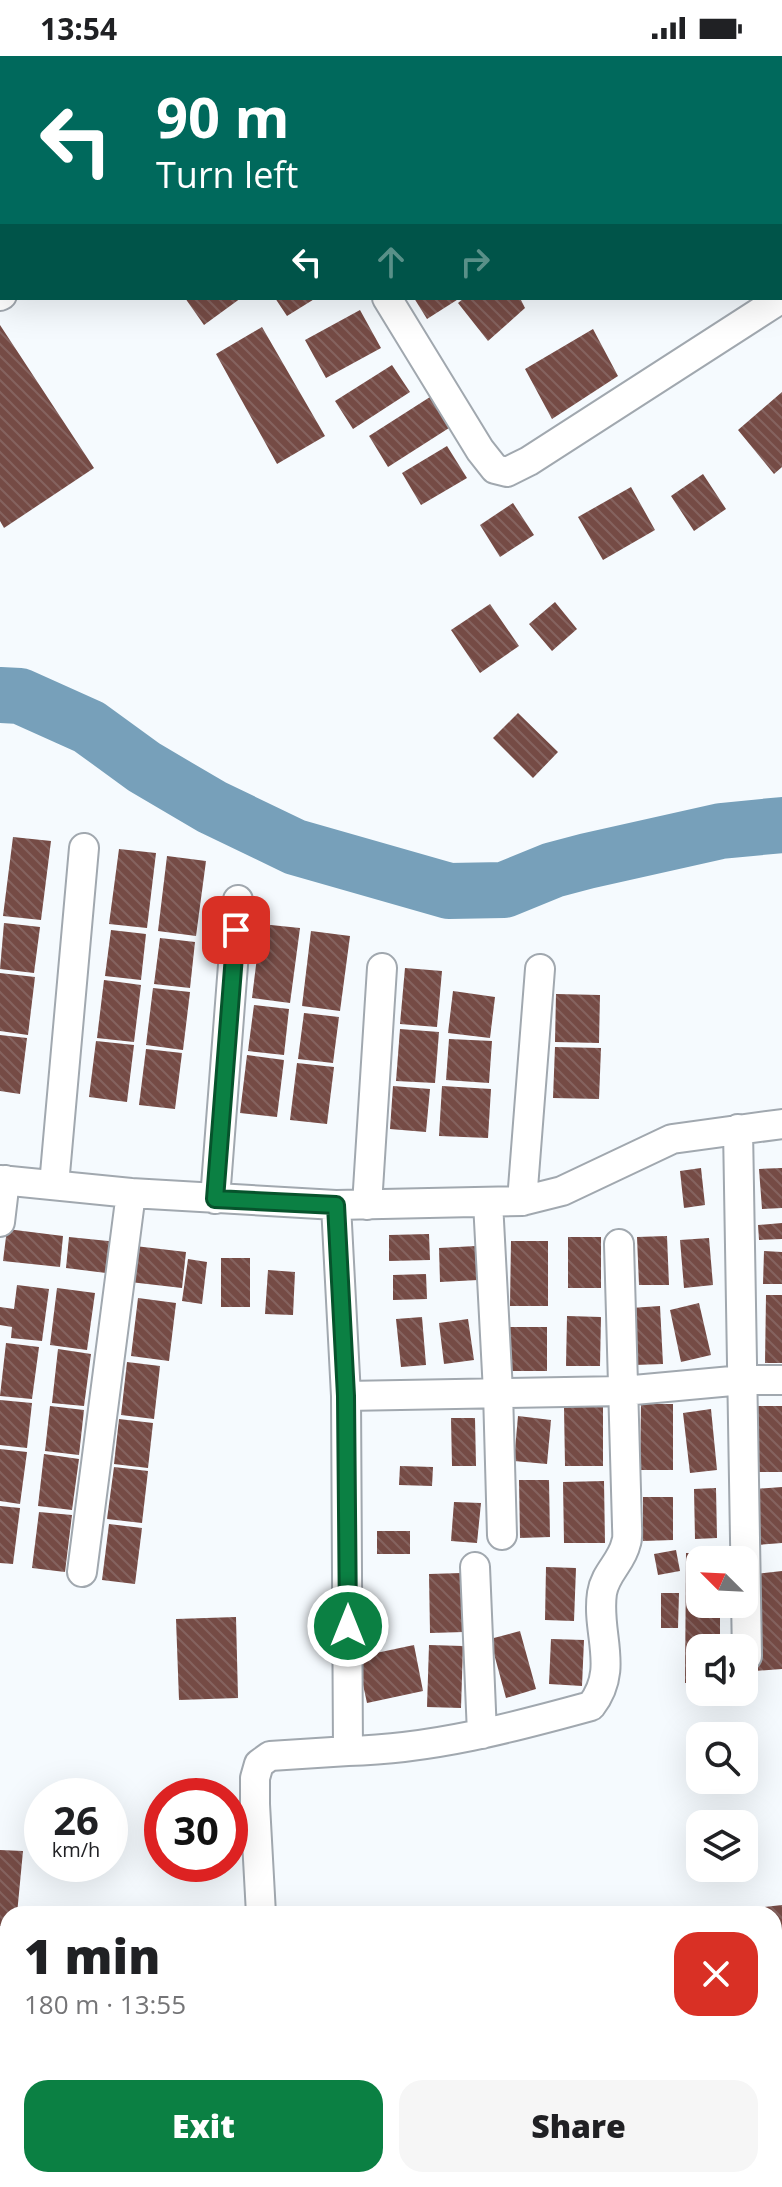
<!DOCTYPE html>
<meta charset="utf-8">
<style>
body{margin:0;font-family:"Open Sans",sans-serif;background:#f6f6f6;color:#202124;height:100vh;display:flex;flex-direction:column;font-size:30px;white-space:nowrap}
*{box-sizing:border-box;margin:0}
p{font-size:26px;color:#757577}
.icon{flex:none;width:44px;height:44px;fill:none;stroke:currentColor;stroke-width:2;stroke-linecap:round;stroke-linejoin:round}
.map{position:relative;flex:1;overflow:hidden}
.panel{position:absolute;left:0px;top:1850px;width:782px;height:282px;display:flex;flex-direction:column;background:#fff;border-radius:24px 24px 0 0;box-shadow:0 8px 32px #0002}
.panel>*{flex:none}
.banner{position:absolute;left:0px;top:0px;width:782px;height:244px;box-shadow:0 8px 32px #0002;background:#00695c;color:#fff;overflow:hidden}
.needle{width:52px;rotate:294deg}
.controls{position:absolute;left:686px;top:1490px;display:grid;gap:16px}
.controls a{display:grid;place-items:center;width:72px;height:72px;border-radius:16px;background:#fff;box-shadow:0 8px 32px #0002;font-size:40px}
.speed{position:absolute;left:24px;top:1722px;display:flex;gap:16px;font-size:40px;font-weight:700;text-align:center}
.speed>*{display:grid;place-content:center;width:104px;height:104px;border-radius:50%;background:#fff;box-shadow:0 8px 32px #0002;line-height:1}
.speed small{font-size:20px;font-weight:400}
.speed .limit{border:12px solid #d22;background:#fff;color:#111}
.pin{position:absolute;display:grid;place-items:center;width:68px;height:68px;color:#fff;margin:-34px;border-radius:16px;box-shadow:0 4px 12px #0006}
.me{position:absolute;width:88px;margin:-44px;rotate:0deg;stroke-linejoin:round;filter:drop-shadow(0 0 6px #0008)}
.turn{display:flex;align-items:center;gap:28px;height:168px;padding:0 24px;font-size:36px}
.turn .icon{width:104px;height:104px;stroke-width:2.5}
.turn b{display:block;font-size:56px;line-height:68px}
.lanes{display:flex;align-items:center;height:76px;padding:0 24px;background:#0003;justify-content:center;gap:40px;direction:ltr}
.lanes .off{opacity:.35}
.round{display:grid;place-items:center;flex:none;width:84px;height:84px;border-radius:24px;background:#f6f6f6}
.head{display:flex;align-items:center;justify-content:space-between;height:136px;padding:0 24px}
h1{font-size:48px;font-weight:800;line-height:60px}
.action{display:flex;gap:16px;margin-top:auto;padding:16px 24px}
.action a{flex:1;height:92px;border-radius:24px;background:#0b8043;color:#fff;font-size:32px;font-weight:800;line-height:92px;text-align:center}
.action a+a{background:#f6f6f6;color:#202124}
.status{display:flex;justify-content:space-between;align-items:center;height:56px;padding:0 40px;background:#fff;direction:ltr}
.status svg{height:22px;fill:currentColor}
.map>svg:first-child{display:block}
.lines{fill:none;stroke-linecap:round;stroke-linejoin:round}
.river{stroke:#77a0ba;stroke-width:56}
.building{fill:url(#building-back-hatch)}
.minor-casing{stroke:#a1a8af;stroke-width:32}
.tertiary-casing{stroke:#a1a8af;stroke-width:40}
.minor{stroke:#fff;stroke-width:28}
.tertiary{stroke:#fff;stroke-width:36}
.route-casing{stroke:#07532c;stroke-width:20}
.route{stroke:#0b8043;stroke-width:14}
</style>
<div class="status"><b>13:54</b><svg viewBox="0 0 49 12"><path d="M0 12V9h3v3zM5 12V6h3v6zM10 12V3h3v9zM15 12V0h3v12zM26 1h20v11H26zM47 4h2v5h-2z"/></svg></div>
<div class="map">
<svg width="782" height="2131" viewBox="0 0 782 2131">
<defs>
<pattern id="building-back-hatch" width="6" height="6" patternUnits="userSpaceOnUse" patternTransform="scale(2)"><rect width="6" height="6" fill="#754b45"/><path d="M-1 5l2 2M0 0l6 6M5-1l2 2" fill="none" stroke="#85635f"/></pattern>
</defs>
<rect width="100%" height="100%" fill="#f5fafe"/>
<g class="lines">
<!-- river -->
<path class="river" d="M 0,639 L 20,640 L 89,671 L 144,711 L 212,751 L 295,791 L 449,835 L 504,834 L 553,814 L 587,805 L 721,775 L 782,769"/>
</g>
<!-- building -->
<path class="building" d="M 185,242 L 241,242 L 204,269 Z
M 275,242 L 316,242 L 287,260 Z
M 414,242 L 460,242 L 427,263 Z
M 464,242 L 520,242 L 525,252 L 488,285 L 458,247 Z
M 360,254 L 381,292 L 326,322 L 305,284 Z
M 0,269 L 94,412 L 4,472 L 0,465 Z
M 262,271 L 325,380 L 277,408 L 216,298 Z
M 593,273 L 618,320 L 552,363 L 525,313 Z
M 392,309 L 410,336 L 353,373 L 335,345 Z
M 782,336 L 782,411 L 774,418 L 738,374 Z
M 430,341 L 449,372 L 388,411 L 369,380 Z
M 447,390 L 467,422 L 421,449 L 402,417 Z
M 703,418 L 726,453 L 694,475 L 671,440 Z
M 631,431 L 655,474 L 603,504 L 578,461 Z
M 513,447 L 534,479 L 500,501 L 480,469 Z
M 555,546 L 577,573 L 552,595 L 529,568 Z
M 490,548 L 519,590 L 480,617 L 451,574 Z
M 518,657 L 558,696 L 533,722 L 493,682 Z
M 13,781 L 51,785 L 41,864 L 3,860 Z
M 119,793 L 156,797 L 147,872 L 109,868 Z
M 167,800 L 206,805 L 196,880 L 158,875 Z
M 4,867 L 40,871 L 34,917 L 0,913 Z
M 261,868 L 300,872 L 290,947 L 252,942 Z
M 111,874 L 146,878 L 141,924 L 105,920 Z
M 311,875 L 350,880 L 340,955 L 302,950 Z
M 160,882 L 195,886 L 190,932 L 154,928 Z
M 405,912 L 442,915 L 437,971 L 400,968 Z
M 0,917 L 35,921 L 28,979 L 0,975 Z
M 104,924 L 141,929 L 134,986 L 97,982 Z
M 153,932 L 190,936 L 183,994 L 146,989 Z
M 453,935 L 495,941 L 490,982 L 448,977 Z
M 556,938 L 600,939 L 599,987 L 555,986 Z
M 254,949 L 289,953 L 284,999 L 248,995 Z
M 304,957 L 339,961 L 333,1007 L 298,1003 Z
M 400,973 L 439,976 L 435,1027 L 396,1025 Z
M 0,979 L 27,982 L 20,1038 L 0,1035 Z
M 449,983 L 492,985 L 489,1027 L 446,1024 Z
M 96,985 L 134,989 L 127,1046 L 89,1041 Z
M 555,991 L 601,992 L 599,1043 L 553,1042 Z
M 146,993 L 182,997 L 175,1053 L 139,1049 Z
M 247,999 L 284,1004 L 277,1061 L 240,1057 Z
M 297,1007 L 334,1011 L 327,1068 L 290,1064 Z
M 393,1030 L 430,1033 L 426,1076 L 390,1073 Z
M 442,1030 L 491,1033 L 488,1082 L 439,1080 Z
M 701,1112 L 705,1149 L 684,1152 L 680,1115 Z
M 782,1112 L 782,1152 L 762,1153 L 759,1113 Z
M 782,1167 L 782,1183 L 759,1184 L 758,1169 Z
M 7,1173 L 63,1180 L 60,1211 L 3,1205 Z
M 429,1178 L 430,1204 L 389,1205 L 389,1179 Z
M 667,1180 L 669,1229 L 639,1229 L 637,1181 Z
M 69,1181 L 118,1186 L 114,1218 L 66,1212 Z
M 568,1181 L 601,1181 L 601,1232 L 568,1232 Z
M 709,1182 L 713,1229 L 684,1232 L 680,1184 Z
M 511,1185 L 548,1185 L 548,1250 L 510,1250 Z
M 135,1190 L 186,1196 L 182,1232 L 130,1226 Z
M 476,1190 L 478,1224 L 440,1226 L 439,1192 Z
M 764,1195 L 782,1196 L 782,1228 L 763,1228 Z
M 221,1202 L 250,1202 L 250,1251 L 221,1251 Z
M 188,1203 L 207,1206 L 202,1248 L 182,1245 Z
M 268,1214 L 295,1216 L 293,1259 L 265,1258 Z
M 426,1218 L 427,1243 L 393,1244 L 393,1219 Z
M 17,1229 L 49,1233 L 42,1285 L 11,1282 L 12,1271 L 0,1269 L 0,1251 L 14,1253 Z
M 57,1232 L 95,1237 L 87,1294 L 50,1289 Z
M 766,1239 L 782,1239 L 782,1307 L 765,1307 Z
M 138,1242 L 176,1247 L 169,1305 L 131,1300 Z
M 699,1247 L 711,1299 L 681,1306 L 670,1254 Z
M 660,1250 L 663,1308 L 634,1309 L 631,1252 Z
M 567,1260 L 601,1261 L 600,1310 L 566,1310 Z
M 422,1261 L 426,1309 L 401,1311 L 396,1263 Z
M 468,1263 L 474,1304 L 444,1308 L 439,1267 Z
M 510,1271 L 547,1271 L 547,1315 L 509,1315 Z
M 6,1287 L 39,1291 L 32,1343 L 0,1340 Z
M 58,1293 L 91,1298 L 84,1350 L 52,1347 Z
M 127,1306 L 160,1310 L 154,1363 L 121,1359 Z
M 0,1344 L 32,1347 L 27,1392 L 0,1389 Z
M 641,1348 L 673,1348 L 673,1414 L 640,1414 Z
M 50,1350 L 84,1354 L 79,1399 L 45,1395 Z
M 756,1350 L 782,1350 L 782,1416 L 757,1416 Z
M 564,1351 L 603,1351 L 603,1410 L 565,1410 Z
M 711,1353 L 717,1414 L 690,1417 L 683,1357 Z
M 518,1360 L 551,1364 L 547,1408 L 514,1405 Z
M 451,1362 L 475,1362 L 476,1410 L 452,1410 Z
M 119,1363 L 153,1367 L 148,1412 L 114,1408 Z
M 0,1393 L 27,1396 L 20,1448 L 0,1445 Z
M 44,1398 L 79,1403 L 72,1454 L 38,1450 Z
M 400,1410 L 433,1411 L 432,1430 L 399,1429 Z
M 114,1411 L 148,1415 L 142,1467 L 107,1463 Z
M 519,1424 L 549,1424 L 550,1481 L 520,1482 Z
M 604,1425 L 605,1487 L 564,1487 L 563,1426 Z
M 782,1431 L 782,1487 L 757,1489 L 754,1433 Z
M 716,1432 L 717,1482 L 695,1483 L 694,1433 Z
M 643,1441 L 673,1441 L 673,1484 L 643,1485 Z
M 454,1446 L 481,1447 L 477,1487 L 451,1485 Z
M 0,1450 L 20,1452 L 13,1508 L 0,1507 Z
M 39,1456 L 72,1459 L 65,1516 L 32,1512 Z
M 109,1468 L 142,1472 L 135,1528 L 102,1524 Z
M 377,1475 L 410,1475 L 410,1498 L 377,1498 Z
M 676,1494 L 680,1515 L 658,1519 L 654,1498 Z
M 686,1497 L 721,1497 L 721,1504 L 700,1504 L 700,1548 L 720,1548 L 720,1592 L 700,1592 L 700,1627 L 685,1627 Z
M 546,1511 L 576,1512 L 574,1565 L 545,1564 Z
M 782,1515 L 782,1613 L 754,1615 L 746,1519 Z
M 462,1517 L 464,1576 L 430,1577 L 429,1518 Z
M 661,1537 L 679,1537 L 678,1572 L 661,1572 Z
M 236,1561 L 238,1642 L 179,1644 L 176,1563 Z
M 520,1575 L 536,1633 L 506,1642 L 490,1583 Z
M 551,1583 L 584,1584 L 582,1630 L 549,1628 Z
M 414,1589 L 423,1635 L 367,1647 L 357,1601 Z
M 429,1589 L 463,1590 L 461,1652 L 427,1651 Z
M 0,1794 L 23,1795 L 17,1858 L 8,1858 L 8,1871 L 0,1870 Z
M 782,1849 L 782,1913 L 774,1913 L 774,1858 L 720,1858 L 720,1856 Z
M 0,2069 L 8,2070 L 8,2124 L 26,2124 L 25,2131 L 0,2126 Z
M 782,2078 L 782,2131 L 771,2131 L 770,2124 L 774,2124 L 774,2079 Z
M 671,2124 L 751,2124 L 752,2131 L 672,2131 Z"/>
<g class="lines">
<defs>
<path id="minor" d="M 224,0 L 225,2
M 426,2 L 430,0
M 0,240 L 2,239
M 387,242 L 480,394 L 495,413 L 507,416 L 529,405 L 782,242
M 738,1073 L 747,1600
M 0,1124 L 131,1137 L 336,1149 L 346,1340 L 348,1695 L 270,1700 L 259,1708 L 255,1722 L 255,1748 L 261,1858
M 54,1129 L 84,792
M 215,1143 L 238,844
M 522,1145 L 540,913
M 488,1146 L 498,1336 L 502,1479
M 336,1149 L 522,1145 L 562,1135 L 672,1083 L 782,1068
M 367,1149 L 382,912
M 0,1166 L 5,1124
M 346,1340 L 623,1335 L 743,1324 L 782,1324
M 475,1511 L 482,1678
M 82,1516 L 131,1137
M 348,1695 C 432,1693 511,1672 591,1650 C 620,1613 596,1578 602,1537 C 605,1517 622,1506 626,1487 C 628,1482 627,1474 627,1469 L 619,1188
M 390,2124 L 391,2131
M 639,2124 L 640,2131
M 77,2131 L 79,2124"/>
<path id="tertiary" d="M 774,2010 L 782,2009
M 0,2035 L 8,2037"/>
</defs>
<!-- minor casing -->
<use href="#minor" class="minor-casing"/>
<!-- tertiary casing -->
<use href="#tertiary" class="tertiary-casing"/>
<!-- minor -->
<use href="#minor" class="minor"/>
<!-- tertiary -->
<use href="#tertiary" class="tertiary"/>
</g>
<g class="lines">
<defs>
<path id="route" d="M 236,874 L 215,1143 L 336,1149 L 346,1340 L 348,1570"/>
</defs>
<!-- route casing -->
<use href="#route" class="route-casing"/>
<!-- route -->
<use href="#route" class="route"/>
</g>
</svg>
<div class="controls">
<a><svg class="needle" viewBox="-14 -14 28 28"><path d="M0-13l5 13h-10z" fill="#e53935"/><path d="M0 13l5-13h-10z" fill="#757577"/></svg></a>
<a><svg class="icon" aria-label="sound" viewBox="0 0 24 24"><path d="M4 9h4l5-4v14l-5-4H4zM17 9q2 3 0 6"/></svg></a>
<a><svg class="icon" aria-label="search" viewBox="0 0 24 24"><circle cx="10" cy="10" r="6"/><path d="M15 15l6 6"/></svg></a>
<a><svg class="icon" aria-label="layers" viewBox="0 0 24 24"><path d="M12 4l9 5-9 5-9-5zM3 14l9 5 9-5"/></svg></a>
</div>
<div class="speed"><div>26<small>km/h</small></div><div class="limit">30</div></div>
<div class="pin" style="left:236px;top:874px;background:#d93025"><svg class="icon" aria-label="arrive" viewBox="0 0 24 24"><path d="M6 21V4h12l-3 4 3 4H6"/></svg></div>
<svg class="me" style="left:348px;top:1570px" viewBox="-20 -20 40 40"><circle r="17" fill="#0b8043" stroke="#fff" stroke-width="3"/><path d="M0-11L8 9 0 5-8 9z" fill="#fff"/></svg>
<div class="banner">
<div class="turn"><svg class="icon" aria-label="left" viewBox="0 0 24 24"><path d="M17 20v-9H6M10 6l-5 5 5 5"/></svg><div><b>90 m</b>Turn left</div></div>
<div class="lanes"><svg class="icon" aria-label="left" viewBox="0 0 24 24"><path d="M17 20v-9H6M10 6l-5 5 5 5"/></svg><svg class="icon off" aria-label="ahead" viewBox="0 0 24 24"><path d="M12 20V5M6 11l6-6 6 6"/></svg><svg class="icon off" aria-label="right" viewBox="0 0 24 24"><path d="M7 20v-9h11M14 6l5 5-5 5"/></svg></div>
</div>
<section class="panel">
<div class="head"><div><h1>1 min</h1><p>180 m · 13:55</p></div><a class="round" style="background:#d93025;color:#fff"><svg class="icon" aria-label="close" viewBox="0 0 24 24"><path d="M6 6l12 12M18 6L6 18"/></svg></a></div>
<div class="action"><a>Exit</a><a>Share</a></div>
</section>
</div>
